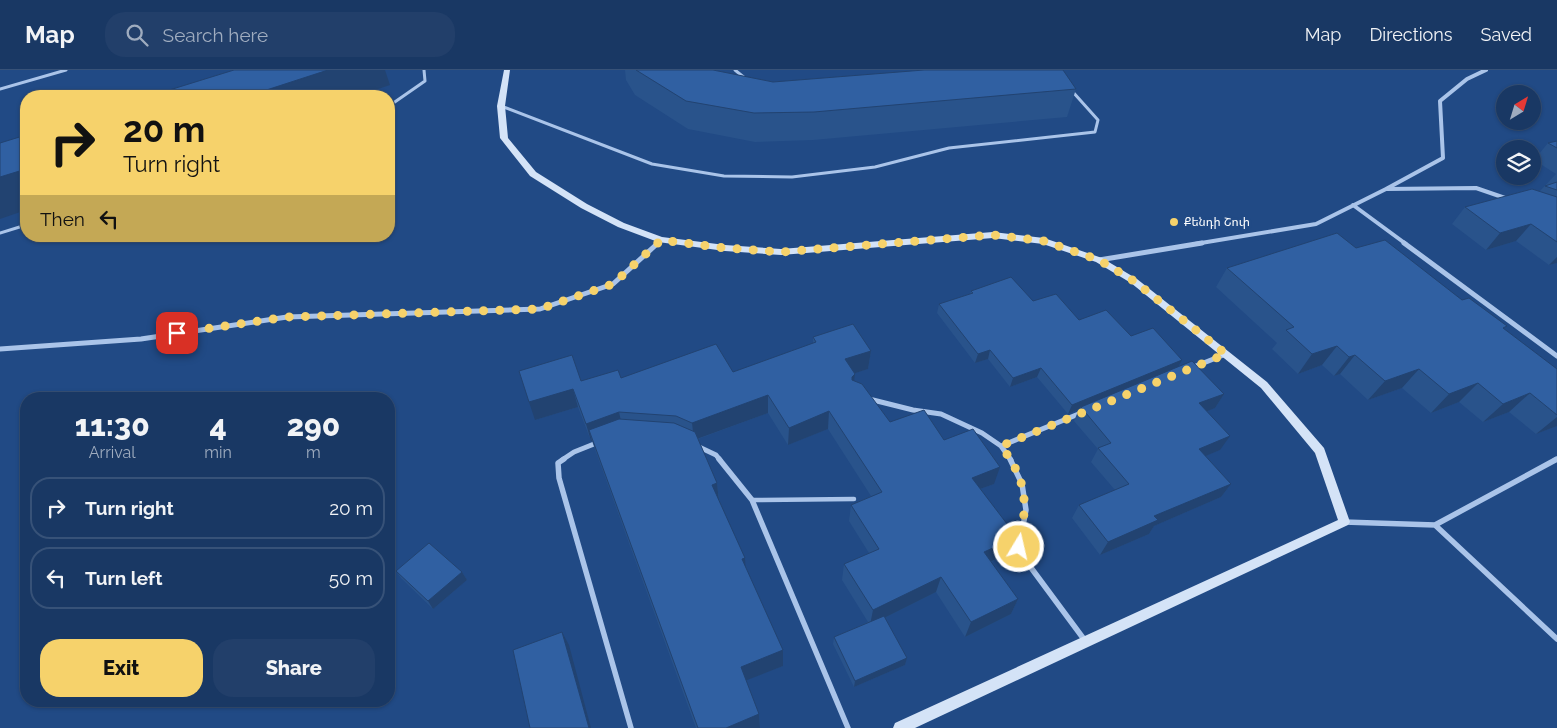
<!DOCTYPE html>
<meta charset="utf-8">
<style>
body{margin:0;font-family:Raleway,"Noto Sans Armenian",sans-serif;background:#223f6a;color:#f1f3f6;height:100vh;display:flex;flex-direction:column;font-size:19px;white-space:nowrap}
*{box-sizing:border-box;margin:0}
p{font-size:16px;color:#9facbf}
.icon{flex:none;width:28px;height:28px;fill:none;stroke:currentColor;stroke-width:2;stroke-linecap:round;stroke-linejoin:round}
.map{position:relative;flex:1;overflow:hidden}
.details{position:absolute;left:20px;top:322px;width:375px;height:315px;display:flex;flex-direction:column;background:#193864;border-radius:20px;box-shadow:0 1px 4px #0004,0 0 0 1px #375278}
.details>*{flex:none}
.guide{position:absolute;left:20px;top:20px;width:375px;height:152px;border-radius:20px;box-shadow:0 1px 4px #0004,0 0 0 1px #375278;background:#f6d26b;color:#111;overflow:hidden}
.needle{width:32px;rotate:38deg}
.buttons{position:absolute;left:1496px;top:15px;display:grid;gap:10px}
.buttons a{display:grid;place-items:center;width:45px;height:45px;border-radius:50%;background:#193864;box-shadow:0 1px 4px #0004,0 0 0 1px #375278;font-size:25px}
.pin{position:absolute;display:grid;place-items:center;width:42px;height:42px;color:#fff;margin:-21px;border-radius:10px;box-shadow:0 2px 8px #0006}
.me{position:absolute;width:55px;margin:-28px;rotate:9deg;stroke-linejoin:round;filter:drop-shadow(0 0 4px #0008)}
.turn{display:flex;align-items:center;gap:18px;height:105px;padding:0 20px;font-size:22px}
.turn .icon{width:65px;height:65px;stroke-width:2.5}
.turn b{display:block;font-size:35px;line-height:42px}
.then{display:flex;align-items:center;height:48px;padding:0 20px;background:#0003;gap:10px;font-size:19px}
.eta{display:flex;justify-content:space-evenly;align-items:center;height:85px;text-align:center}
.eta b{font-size:30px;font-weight:800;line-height:35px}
.button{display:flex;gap:10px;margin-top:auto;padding:10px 20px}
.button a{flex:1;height:58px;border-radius:20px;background:#f6d26b;color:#111;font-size:20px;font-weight:800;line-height:58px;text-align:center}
.button a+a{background:#223f6a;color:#f1f3f6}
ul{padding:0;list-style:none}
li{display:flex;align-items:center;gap:15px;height:62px;margin:0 10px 8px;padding:0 10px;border:2px solid #375278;border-radius:20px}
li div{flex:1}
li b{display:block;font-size:19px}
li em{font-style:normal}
header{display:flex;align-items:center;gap:30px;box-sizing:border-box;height:70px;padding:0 25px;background:#193864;border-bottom:1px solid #375278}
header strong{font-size:24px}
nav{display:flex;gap:28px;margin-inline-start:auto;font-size:18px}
.search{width:350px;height:45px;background:#223f6a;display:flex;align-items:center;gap:12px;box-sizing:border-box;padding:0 18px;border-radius:20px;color:#9facbf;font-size:19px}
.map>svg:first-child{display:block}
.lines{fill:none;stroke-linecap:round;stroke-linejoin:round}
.lane-far1{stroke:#aac4e9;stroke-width:3}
.lane{stroke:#aac4e9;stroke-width:4.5}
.street-far2{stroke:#aac4e9;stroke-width:4}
.street-far1{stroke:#aac4e9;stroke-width:5}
.street{stroke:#aac4e9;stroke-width:5.5}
.secondary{fill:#d4e3f7;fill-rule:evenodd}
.wall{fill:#29538b}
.shaded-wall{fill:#224371}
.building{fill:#3060a2;stroke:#224371}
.route{stroke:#f6d26b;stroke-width:9;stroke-dasharray:0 16.2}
.poi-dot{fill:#f6d26b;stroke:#214a85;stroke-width:2}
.labels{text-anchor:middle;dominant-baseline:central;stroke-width:5;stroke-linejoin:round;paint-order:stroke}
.poi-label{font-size:12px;fill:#fff;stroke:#214a85;text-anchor:start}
</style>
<header>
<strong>Map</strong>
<div class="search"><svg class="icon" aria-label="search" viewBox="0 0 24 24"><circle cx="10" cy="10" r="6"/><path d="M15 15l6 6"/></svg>Search here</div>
<nav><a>Map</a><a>Directions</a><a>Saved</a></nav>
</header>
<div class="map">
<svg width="1557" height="658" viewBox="0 0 1557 658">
<rect width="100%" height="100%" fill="#214a85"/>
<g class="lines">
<!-- lane-far1 -->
<path class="lane-far1" d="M 735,0 L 746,9
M 0,19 L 66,0
M 389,36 L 425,11 L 424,0
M 501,36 L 652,94 L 724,106 L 792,107 L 875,97 L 949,78 L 1095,62 L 1098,50 L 1072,21
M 0,163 L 26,155"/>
<!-- lane -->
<path class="lane" d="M 752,430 L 854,429"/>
<!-- street-far2 -->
<path class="street-far2" d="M 1386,119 L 1443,88 L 1440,31 L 1467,9 L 1486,0
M 1353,135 L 1406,174
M 656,174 L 661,170
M 1195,174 L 1316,154 L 1386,119 L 1476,118 L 1508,129"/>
<!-- street-far1 -->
<path class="street-far1" d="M 1404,173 L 1557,286
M 1099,190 L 1202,173
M 0,279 L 141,269 L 287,247 L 540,239 L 613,214 L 658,173
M 1191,298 L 1226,284
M 869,329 L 913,340 L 941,344 L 982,363 L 1001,376 L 1011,390
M 697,376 L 716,385 L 720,390
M 1001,376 L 1081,343
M 562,390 L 574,382 L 599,372
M 1555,390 L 1557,389"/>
<!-- street -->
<path class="street" d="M 564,389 L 558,393 L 559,408 L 631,658
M 719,389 L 752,430 L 848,658
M 1010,389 L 1022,414 L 1026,440 L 1019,477 L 1029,495 L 1086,572
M 1344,452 L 1435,455 L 1557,389
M 1435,455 L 1557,569"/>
<!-- secondary -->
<path class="secondary" d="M 504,0 L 510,0 L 505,36 L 508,68 L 536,102 L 587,134 L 624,153 L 662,167 L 725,175 L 781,179 L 993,162 L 1044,168 L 1102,188 L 1137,209 L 1267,312 L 1324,378 L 1350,452 L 1348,455 L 915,658 L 893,658 L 895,653 L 1338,450 L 1315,383 L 1261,318 L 1131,213 L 1096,192 L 1043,174 L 993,168 L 781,185 L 725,181 L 658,172 L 618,157 L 581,138 L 530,106 L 500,68 L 497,36 Z"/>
</g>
<!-- wall -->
<path class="wall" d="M 625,0 L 713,0 L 773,12 L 1076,19 L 1067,47 L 813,70 L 755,72 L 688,59 L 635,25 L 626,10 Z
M 1557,71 L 1557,193 L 1549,195 L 1516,171 L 1486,180 L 1452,154 L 1465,137 L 1540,121 L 1556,104 L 1534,90 L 1548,73 Z
M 1356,178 L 1504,259 L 1557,299 L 1557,356 L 1536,364 L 1509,342 L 1483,352 L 1459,332 L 1431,343 L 1402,318 L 1368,330 L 1340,304 L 1334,306 L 1322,295 L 1298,304 L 1272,279 L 1277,273 L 1216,217 L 1227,198 Z
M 971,221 L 1033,231 L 1079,250 L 1131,266 L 1178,297 L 1224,324 L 1215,338 L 1207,341 L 1220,380 L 1205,386 L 1231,414 L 1221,427 L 1154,456 L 1149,464 L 1100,485 L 1072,448 L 1079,435 L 1115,420 L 1091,392 L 1098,379 L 1074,351 L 1079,339 L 1068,344 L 1037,307 L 1010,317 L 988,289 L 975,293 L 937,243 L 939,234 L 970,224 Z
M 813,267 L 871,281 L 868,299 L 855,303 L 854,311 L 890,352 L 944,370 L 994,414 L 980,419 L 1017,467 L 1010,482 L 991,492 L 1018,529 L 1011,544 L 965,567 L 936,522 L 884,548 L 907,588 L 905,595 L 854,617 L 833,574 L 834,567 L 868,552 L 842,510 L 844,494 L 869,483 L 849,451 L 851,435 L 871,426 L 828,359 L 788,375 L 768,343 L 698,369 L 717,413 L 719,429 L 745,498 L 783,580 L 783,596 L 746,610 L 759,644 L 760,658 L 696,658 L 592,371 L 591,371 L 578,337 L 535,350 L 581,311 L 621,308 L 733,302 L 813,274 Z
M 396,501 L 462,502 L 467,510 L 433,539 L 401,508 Z"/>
<!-- shaded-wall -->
<path class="shaded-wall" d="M 328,0 L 385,0 L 390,15 L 357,26 L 248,26 Z
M 26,99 L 26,140 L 0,149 L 0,107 Z
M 1531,154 L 1516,171 L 1486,180 L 1500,163 Z
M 1557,187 L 1557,193 L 1549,195 Z
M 1337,276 L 1322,295 L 1298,304 L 1312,284 Z
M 990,280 L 988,289 L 975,293 L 978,284 Z
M 871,281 L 868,299 L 843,307 L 845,289 Z
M 1355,285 L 1340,304 L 1334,306 L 1349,287 Z
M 1182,290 L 1177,299 L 1081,337 L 1079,339 L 1068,344 L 1072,335 Z
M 1041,298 L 1037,307 L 1010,317 L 1013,308 Z
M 1419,299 L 1402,318 L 1368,330 L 1385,311 Z
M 855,304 L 853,322 L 852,307 Z
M 1478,313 L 1459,332 L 1431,343 L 1449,324 Z
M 573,319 L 578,337 L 535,350 L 529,332 Z
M 1530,323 L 1509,342 L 1483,352 L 1503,334 Z
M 1224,324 L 1215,338 L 1190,348 L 1199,333 Z
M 768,325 L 768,343 L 694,370 L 692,353 Z
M 829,341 L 828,359 L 788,375 L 789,358 Z
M 619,342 L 623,360 L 589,360 L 592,371 L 591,371 L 586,354 Z
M 1557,347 L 1557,356 L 1536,364 Z
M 1230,366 L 1220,380 L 1189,393 L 1199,379 Z
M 1000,397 L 994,414 L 966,424 L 972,408 Z
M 717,413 L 719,432 L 712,415 Z
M 1231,414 L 1221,427 L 1154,456 L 1149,464 L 1100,485 L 1108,472 L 1154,446 Z
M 1017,467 L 1010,482 L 978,498 L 984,482 Z
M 745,488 L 746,505 L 742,489 Z
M 462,502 L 467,510 L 433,539 L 428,531 Z
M 941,507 L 936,522 L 870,555 L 873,540 Z
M 1018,529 L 1011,544 L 965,567 L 971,552 Z
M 562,562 L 569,575 L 591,658 L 589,658 Z
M 783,580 L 783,596 L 742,612 L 741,597 Z
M 907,588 L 905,595 L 854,617 L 855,611 Z
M 759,644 L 760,658 L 726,658 Z"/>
<!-- building -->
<path class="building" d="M 234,0 L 328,0 L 248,26 L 150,26 Z
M 636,0 L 713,0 L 773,12 L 924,0 L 1063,0 L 1076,19 L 814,42 L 754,43 L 686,31 Z
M 26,65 L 26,99 L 0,107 L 0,73 Z
M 1557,71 L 1557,78 L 1548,73 Z
M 1557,112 L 1557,120 L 1545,116 Z
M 1532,119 L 1557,127 L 1557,172 L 1531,154 L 1500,163 L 1465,137 Z
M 1337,163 L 1356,178 L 1385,170 L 1462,230 L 1469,228 L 1507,256 L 1503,258 L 1557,299 L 1557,345 L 1530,323 L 1503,334 L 1478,313 L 1449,324 L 1419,299 L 1385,311 L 1355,285 L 1349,287 L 1337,276 L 1312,284 L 1286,260 L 1294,257 L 1227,198 Z
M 1011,207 L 1033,231 L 1056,224 L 1079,250 L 1106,240 L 1131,266 L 1153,258 L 1182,290 L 1072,335 L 1041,298 L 1013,308 L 990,280 L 978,284 L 939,234 L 973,223 L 971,221 Z
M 853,254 L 871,281 L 845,289 L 855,304 L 852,307 L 852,310 L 862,314 L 890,352 L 924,340 L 944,370 L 973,359 L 1000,397 L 972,408 L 1017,467 L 984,482 L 1018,529 L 971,552 L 941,507 L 873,540 L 844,494 L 879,479 L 851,435 L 882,422 L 829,341 L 789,358 L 768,325 L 692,353 L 676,346 L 619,342 L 586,354 L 573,319 L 529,332 L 519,301 L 572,285 L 581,311 L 618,300 L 621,308 L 716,274 L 733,302 L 816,272 L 813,267 Z
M 1192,291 L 1224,324 L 1199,333 L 1230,366 L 1199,379 L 1231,414 L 1154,446 L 1158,450 L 1108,472 L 1079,435 L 1129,414 L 1098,378 L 1111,373 L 1081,337 Z
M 619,349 L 674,353 L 695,362 L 717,413 L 712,415 L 745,488 L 742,489 L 783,580 L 741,597 L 759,644 L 726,658 L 698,658 L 589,360 Z
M 429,473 L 462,502 L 428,531 L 396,501 Z
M 884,546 L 907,588 L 855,611 L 834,567 Z
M 562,562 L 589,658 L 530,658 L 513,580 Z"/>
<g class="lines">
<!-- route -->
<path class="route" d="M 177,263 L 287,247 L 540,239 L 613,214 L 661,170 L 725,178 L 781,182 L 993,165 L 1044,171 L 1099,190 L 1134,211 L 1226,284 L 1001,376 C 1029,413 1027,434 1019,477"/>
</g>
<!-- markers -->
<circle class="poi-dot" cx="1174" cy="152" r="5"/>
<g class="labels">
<!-- poi labels -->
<g class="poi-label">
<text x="1184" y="152">Քենդի Շոփ</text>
</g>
</g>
</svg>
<div class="buttons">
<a><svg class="needle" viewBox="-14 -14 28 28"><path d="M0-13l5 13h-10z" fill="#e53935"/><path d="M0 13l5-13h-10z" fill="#9facbf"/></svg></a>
<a><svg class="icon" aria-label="layers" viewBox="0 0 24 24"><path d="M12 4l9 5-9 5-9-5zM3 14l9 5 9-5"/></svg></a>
</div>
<div class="pin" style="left:177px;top:263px;background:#d93025"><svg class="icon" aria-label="arrive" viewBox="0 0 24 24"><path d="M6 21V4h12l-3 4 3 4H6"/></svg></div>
<svg class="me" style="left:1019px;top:477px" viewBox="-20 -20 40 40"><circle r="17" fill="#f6d26b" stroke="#fff" stroke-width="3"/><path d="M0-11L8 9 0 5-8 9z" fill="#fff"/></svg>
<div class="guide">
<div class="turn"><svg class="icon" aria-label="right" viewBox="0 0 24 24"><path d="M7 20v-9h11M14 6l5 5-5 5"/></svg><div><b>20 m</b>Turn right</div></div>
<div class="then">Then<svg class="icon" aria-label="left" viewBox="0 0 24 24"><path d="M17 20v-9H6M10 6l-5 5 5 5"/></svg></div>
</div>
<section class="details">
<div class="eta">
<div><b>11:30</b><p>Arrival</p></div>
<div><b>4</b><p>min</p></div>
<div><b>290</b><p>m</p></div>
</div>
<ul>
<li><svg class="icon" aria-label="right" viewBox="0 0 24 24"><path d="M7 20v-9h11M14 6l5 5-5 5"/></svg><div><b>Turn right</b></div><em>20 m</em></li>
<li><svg class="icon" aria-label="left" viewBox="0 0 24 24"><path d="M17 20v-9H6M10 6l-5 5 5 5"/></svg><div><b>Turn left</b></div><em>50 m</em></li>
</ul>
<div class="button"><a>Exit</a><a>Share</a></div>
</section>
</div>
